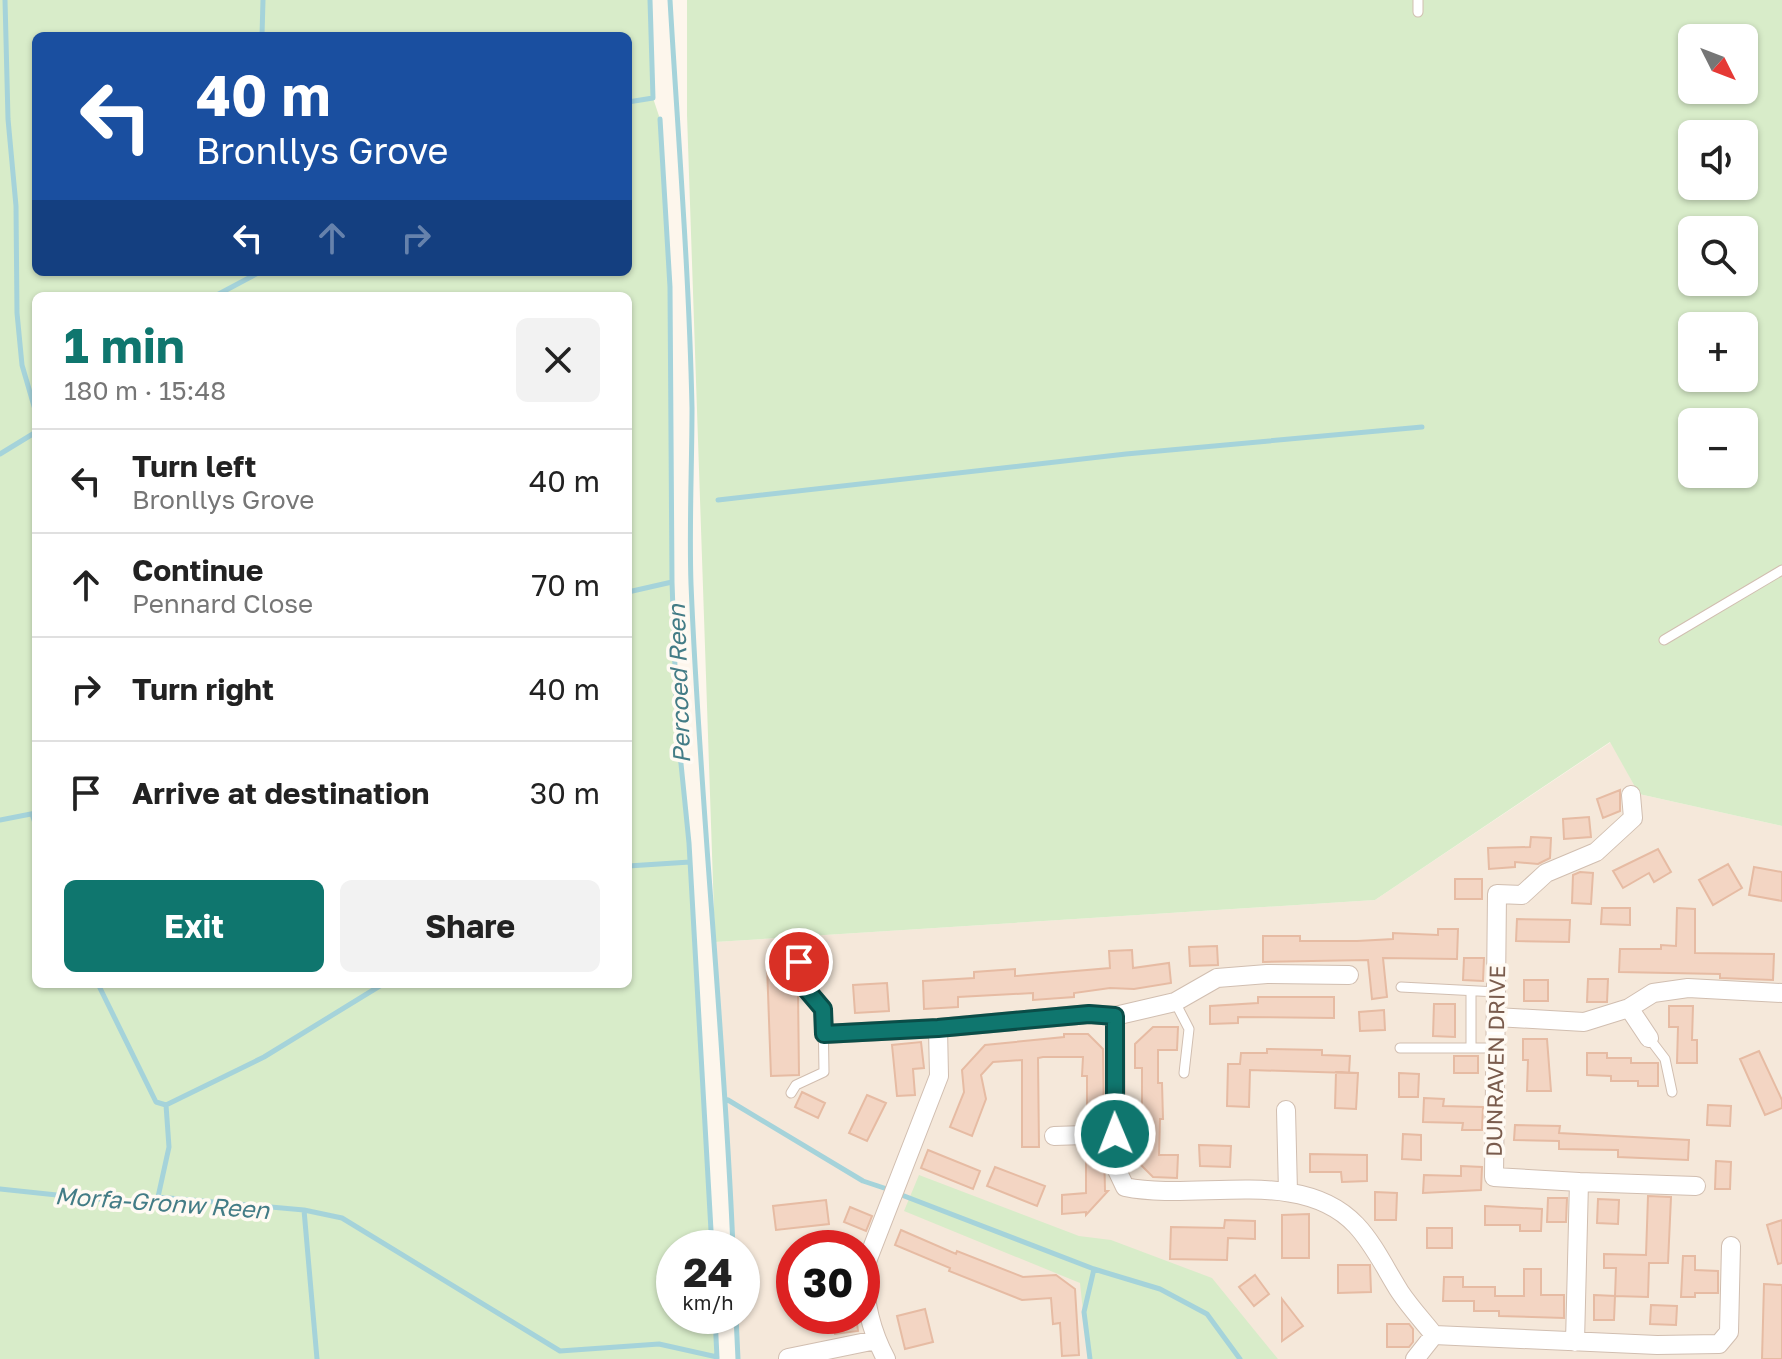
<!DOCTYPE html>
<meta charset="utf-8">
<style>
body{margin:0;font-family:"Golos Text",sans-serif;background:#f2f2f2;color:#222;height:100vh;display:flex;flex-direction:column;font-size:30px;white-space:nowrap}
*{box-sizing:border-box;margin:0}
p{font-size:26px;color:#767676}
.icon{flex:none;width:44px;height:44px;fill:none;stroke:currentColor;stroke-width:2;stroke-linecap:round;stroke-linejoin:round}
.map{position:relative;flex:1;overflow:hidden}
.drawer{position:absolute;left:32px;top:292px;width:600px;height:696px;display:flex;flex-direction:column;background:#fff;border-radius:12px;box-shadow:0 2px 6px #0004}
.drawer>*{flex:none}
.top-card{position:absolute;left:32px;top:32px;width:600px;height:244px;border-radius:12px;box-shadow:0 2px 6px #0004;background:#1a4fa0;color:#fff;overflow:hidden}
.needle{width:52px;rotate:132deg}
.fabs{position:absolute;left:1678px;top:24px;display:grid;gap:16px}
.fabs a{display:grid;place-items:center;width:80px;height:80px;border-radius:12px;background:#fff;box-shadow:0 2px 6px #0004;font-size:40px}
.speed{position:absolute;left:656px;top:1230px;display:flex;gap:16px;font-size:40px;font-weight:700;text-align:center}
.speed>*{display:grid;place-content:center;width:104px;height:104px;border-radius:50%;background:#fff;box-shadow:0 2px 6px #0004;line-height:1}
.speed small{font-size:20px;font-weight:400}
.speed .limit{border:12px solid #d22;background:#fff;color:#111}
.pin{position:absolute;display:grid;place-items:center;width:68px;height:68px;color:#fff;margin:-34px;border:4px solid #fff;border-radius:50%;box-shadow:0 2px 8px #0007}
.me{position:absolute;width:88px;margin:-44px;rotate:359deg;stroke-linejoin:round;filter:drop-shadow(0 0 6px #0008)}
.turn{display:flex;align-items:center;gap:28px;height:168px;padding:0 32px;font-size:36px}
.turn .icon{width:104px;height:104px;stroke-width:2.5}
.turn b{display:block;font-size:56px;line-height:68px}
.lanes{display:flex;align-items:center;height:76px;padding:0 32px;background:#0003;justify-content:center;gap:40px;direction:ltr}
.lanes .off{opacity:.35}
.round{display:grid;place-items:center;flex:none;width:84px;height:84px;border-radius:12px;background:#f2f2f2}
.summary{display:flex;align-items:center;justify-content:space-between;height:136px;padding:0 32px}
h1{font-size:48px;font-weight:700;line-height:60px;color:#0f766e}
.primary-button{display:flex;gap:16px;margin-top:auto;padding:16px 32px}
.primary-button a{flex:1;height:92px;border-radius:12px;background:#0f766e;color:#fff;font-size:32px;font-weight:700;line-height:92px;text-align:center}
.primary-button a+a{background:#f2f2f2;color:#222}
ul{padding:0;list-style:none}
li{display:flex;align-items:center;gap:24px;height:104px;padding:0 32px;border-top:2px solid #e0e0e0}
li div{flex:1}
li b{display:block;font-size:30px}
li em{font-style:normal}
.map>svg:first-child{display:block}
.residential{fill:#f5e8da;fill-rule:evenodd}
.green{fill:#d8ecc9;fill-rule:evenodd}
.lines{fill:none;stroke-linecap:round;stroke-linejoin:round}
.stream{stroke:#a5d3da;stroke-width:5}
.building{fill:#f3d5c3;stroke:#e6bba3;stroke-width:2}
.service-casing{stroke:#d1beb0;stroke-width:11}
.minor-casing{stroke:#d1beb0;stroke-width:20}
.service{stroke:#fff;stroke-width:9}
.minor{stroke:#fff;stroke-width:18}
.route-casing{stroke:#0a4d48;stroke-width:20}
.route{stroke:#0f766e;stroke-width:14}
.labels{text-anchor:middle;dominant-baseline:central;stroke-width:7;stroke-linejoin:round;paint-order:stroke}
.street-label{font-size:22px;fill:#7a5c4d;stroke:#fffaf3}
.water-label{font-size:24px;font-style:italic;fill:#437c86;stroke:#fffaf3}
</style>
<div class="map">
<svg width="1782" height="1359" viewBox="0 0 1782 1359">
<rect width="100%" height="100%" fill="#fdf6ec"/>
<!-- residential -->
<path class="residential" d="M 1611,742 L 1639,794 L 1782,826 L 1782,1359 L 738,1359 L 736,1316 L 742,1316 L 742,1248 L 733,1248 L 727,1100 L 715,942 L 1375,900 ZM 794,1248 L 862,1248 L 862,1316 L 794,1316 Z"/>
<!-- green -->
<path class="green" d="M 0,0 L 650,0 L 653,98 L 660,119 L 670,287 L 672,582 L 677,724 L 689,843 L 712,1248 L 674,1248 L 674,1316 L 715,1316 L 717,1359 L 0,1359 ZM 628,36 L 628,272 L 36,272 L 36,36 ZM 628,296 L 628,984 L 36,984 L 36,296 Z
M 687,0 L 1782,0 L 1782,826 L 1639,794 L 1610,742 L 1375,900 L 715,942 L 687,115 ZM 1692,38 L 1744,38 L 1744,90 L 1692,90 ZM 1692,134 L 1744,134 L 1744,186 L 1692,186 ZM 1692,230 L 1744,230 L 1744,282 L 1692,282 ZM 1692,326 L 1744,326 L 1744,378 L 1692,378 ZM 1692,422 L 1744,422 L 1744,474 L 1692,474 Z
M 919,1175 L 1079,1236 L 1111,1240 L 1212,1278 L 1278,1359 L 1088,1359 L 1080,1283 L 904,1211 Z"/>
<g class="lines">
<!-- stream -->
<path class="stream" d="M 5,0 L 8,119 L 16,206 L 17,313 L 22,365 L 36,413
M 670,0 C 678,136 689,271 692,408 C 692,466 689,525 691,584 C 700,806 724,1026 733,1248
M 262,36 L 263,0
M 628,102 L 653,98 L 650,0
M 660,119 L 670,287 L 672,582 L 677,724 L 689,843 L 712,1248
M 215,296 L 260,272
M 0,454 L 36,432
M 718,500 L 1126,454 L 1422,427
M 628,592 L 672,582
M 32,814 L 36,826
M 0,820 L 36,813
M 628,866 L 690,862
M 98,984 L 156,1102 L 166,1105 L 264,1057 L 383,984
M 728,1100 L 863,1181 L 890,1190
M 0,1189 L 142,1204 L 158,1197 L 304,1210 L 342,1218 L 560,1351 L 659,1344 L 717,1357
M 899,1194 L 1094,1269 L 1160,1289 L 1207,1314 L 1240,1359
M 158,1197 L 169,1147 L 166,1105
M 304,1210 L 317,1359
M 715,1316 L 717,1358
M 736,1316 L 738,1359
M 1090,1359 L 1084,1312 L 1094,1269"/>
</g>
<!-- building -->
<path class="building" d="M 1620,790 L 1620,811 L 1603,818 L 1597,799 Z
M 1589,817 L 1591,837 L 1564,839 L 1563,819 Z
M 1531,837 L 1551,838 L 1550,858 L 1538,864 L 1515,862 L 1515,867 L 1489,869 L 1488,848 L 1530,847 Z
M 1658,849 L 1671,872 L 1654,882 L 1649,873 L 1623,888 L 1613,871 Z
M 1728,864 L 1742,888 L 1713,905 L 1699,880 Z
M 1754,867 L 1782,872 L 1782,901 L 1749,895 Z
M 1580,872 L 1593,873 L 1591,904 L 1572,903 L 1573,875 Z
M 1455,879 L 1482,879 L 1482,899 L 1455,899 Z
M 1602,908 L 1630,908 L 1630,925 L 1601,924 Z
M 1677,908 L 1695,909 L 1695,953 L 1774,954 L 1773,980 L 1720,978 L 1720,974 L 1619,972 L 1620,949 L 1661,949 L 1661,945 L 1676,946 Z
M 1517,919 L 1570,920 L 1569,942 L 1516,941 Z
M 1438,929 L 1458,929 L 1457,959 L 1383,958 L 1387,997 L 1372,999 L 1368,960 L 1263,962 L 1263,936 L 1300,936 L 1300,941 L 1357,941 L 1393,939 L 1393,933 L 1438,935 Z
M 1217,946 L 1218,965 L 1190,966 L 1189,947 Z
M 1132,950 L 1133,968 L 1169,963 L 1171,983 L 1134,989 L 1110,988 L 1074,993 L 1074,997 L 1033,1000 L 1033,993 L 958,997 L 958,1007 L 924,1009 L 923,981 L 974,978 L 974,972 L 1015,969 L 1015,976 L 1110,968 L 1109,951 Z
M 1464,958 L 1484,958 L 1483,981 L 1463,980 Z
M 767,965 L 785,965 L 786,992 L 798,992 L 799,1075 L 771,1076 Z
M 1588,979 L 1608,979 L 1607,1002 L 1587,1002 Z
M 1524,980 L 1548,980 L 1548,1001 L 1524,1001 Z
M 887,983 L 889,1011 L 855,1013 L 853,985 Z
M 1258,997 L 1334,997 L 1334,1018 L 1238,1017 L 1238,1023 L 1210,1024 L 1210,1006 L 1258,1003 Z
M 1434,1004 L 1455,1004 L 1455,1037 L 1433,1036 Z
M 1669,1006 L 1693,1006 L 1692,1040 L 1697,1040 L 1697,1063 L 1677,1063 L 1678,1027 L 1669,1027 Z
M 1384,1010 L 1385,1030 L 1360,1031 L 1359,1012 Z
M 1153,1027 L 1178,1027 L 1177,1050 L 1158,1050 L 1158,1083 L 1162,1083 L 1163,1119 L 1160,1119 L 1159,1155 L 1178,1155 L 1177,1178 L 1153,1177 L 1136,1160 L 1137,1135 L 1142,1135 L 1142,1068 L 1135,1068 L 1135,1044 Z
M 1064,1034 L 1088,1034 L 1103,1049 L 1104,1122 L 1087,1123 L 1087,1076 L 1082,1076 L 1083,1057 L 1043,1057 L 1038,1058 L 1039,1147 L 1022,1147 L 1022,1060 L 993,1062 L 981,1075 L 986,1099 L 972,1136 L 950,1127 L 964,1092 L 962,1070 L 985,1045 L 1064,1037 Z
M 1523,1039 L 1547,1039 L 1551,1091 L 1527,1091 L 1528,1060 L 1523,1060 Z
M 921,1042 L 924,1068 L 913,1069 L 915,1095 L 897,1096 L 892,1045 Z
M 1267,1049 L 1322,1050 L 1322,1055 L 1350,1056 L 1349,1073 L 1250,1070 L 1249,1107 L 1227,1106 L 1228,1064 L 1240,1064 L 1241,1053 L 1267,1053 Z
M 1759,1051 L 1782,1100 L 1782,1108 L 1765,1115 L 1740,1059 Z
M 1587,1053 L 1607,1053 L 1607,1058 L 1631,1058 L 1631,1063 L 1658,1063 L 1658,1086 L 1638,1086 L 1638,1081 L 1611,1081 L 1611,1076 L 1587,1075 Z
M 1454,1056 L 1478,1056 L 1478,1073 L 1454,1073 Z
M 1336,1072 L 1358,1073 L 1356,1109 L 1335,1108 Z
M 1399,1073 L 1419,1074 L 1418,1097 L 1399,1097 Z
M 802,1092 L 825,1103 L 818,1118 L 795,1107 Z
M 867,1095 L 886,1103 L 867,1141 L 849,1133 Z
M 1424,1098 L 1444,1099 L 1443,1106 L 1483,1107 L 1482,1130 L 1462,1130 L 1463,1123 L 1423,1122 Z
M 1708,1105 L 1731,1106 L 1730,1126 L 1707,1125 Z
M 1515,1125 L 1560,1126 L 1559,1133 L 1689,1140 L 1688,1160 L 1618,1157 L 1618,1150 L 1559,1149 L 1559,1141 L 1514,1140 Z
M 1403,1134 L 1421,1135 L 1421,1160 L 1402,1159 Z
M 1199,1145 L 1231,1146 L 1230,1167 L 1200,1166 Z
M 1104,1146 L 1105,1191 L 1108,1191 L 1086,1215 L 1086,1212 L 1062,1214 L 1062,1195 L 1086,1193 L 1086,1147 Z
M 928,1150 L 980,1171 L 973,1189 L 921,1168 Z
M 1310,1154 L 1367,1155 L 1367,1181 L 1342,1182 L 1341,1172 L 1310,1172 Z
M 1716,1161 L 1731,1162 L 1730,1189 L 1715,1189 Z
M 1461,1166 L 1482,1167 L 1481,1190 L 1423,1193 L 1424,1175 L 1461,1176 Z
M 995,1167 L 1045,1186 L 1037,1206 L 987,1186 Z
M 1375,1192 L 1397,1193 L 1396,1220 L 1375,1220 Z
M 1648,1196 L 1671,1197 L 1668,1263 L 1649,1263 L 1648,1297 L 1615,1296 L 1616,1268 L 1604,1268 L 1604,1254 L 1646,1255 Z
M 1548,1198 L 1567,1198 L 1566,1222 L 1547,1222 Z
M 1598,1199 L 1619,1200 L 1618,1224 L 1597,1223 Z
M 826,1200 L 829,1224 L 776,1230 L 773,1206 Z
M 1485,1206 L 1542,1209 L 1541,1231 L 1520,1231 L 1520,1225 L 1485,1225 Z
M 850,1207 L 872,1216 L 866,1231 L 844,1222 Z
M 1309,1214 L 1309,1258 L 1282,1258 L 1282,1215 Z
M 1225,1220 L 1255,1221 L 1255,1239 L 1228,1238 L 1227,1260 L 1170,1259 L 1171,1227 L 1224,1228 Z
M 1782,1220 L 1782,1263 L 1778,1264 L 1767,1225 Z
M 1427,1228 L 1452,1228 L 1452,1248 L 1427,1248 Z
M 901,1230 L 956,1254 L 957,1251 L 1023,1277 L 1056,1275 L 1075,1289 L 1079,1355 L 1062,1356 L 1060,1323 L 1053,1324 L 1051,1298 L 1022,1300 L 949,1271 L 950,1268 L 895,1245 Z
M 1683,1256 L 1695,1256 L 1695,1270 L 1718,1271 L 1718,1293 L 1695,1293 L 1695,1297 L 1681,1297 Z
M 1338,1265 L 1370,1265 L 1371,1292 L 1338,1293 Z
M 1524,1269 L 1541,1269 L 1541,1295 L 1564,1295 L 1564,1318 L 1499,1316 L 1499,1311 L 1474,1311 L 1474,1301 L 1443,1301 L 1444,1277 L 1463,1277 L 1463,1287 L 1495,1287 L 1495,1296 L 1524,1296 Z
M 1255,1275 L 1269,1294 L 1254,1306 L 1239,1287 Z
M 1764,1284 L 1782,1285 L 1782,1359 L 1762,1359 Z
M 1594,1295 L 1615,1296 L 1614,1320 L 1594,1320 Z
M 1282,1299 L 1303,1326 L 1282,1341 Z
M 1651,1305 L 1677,1306 L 1676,1325 L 1650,1324 Z
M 925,1309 L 933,1342 L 905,1349 L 897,1316 Z
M 833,1316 L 856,1316 L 858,1331 L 835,1334 Z
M 1387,1324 L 1409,1324 L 1413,1329 L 1413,1342 L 1409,1347 L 1387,1347 Z"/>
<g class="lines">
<defs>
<path id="service" d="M 1418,12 L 1418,0
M 1664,640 L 1782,570
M 1401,987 L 1497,992
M 1175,1002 L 1189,1029 L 1184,1073
M 1649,1038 L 1665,1059 L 1672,1092
M 1400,1048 L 1495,1048
M 1471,1048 L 1471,992
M 791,1093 L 796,1085 L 824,1072 L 823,1009 L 801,983 L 799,962"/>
<path id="minor" d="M 1629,1008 L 1653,993 L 1688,988 L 1782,993
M 1115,1016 L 1116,1168 L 1125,1187 C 1197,1202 1301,1166 1356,1225 C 1374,1244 1386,1270 1400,1292 C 1410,1307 1423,1321 1434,1335 L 1657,1345 L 1719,1344 L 1729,1332 L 1731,1246
M 1496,1017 L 1584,1022 L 1629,1008 L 1649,1038
M 824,1034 L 938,1028 L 1089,1014 L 1115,1016 L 1175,1002 L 1217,978 L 1267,974 L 1349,975
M 1286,1110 L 1288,1192
M 1054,1136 L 1115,1134
M 1579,1182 L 1696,1186
M 1575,1342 L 1579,1182 L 1494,1177 L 1497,894 L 1522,895 L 1546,873 L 1596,852 L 1633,818 L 1631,795
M 788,1358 L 876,1340
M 886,1359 C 871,1331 864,1301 864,1269 L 939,1076 L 938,1028
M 1415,1359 L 1434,1335"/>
</defs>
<!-- service casing -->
<use href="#service" class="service-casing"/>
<!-- minor casing -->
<use href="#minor" class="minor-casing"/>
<!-- service -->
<use href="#service" class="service"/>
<!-- minor -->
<use href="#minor" class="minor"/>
</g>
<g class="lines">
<defs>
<path id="route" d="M 799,962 L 801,983 L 823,1009 L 824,1034 L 938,1028 L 1089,1014 L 1115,1016 L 1115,1134"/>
</defs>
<!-- route casing -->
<use href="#route" class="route-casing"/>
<!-- route -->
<use href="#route" class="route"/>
</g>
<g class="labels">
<!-- street labels -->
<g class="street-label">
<text transform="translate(1495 1061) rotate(-89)">DUNRAVEN DRIVE</text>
</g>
<!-- water labels -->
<g class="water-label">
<text transform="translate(678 684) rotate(-92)">Percoed Reen</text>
<text transform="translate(162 1202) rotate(4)">Morfa-Gronw Reen</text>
</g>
</g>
</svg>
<div class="fabs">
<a><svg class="needle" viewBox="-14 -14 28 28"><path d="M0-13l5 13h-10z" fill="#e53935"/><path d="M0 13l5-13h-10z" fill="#767676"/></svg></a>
<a><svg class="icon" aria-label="sound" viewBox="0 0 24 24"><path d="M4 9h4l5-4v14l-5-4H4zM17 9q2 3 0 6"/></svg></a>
<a><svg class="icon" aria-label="search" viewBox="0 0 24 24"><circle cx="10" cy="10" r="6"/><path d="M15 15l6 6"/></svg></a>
<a>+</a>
<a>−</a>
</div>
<div class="speed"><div>24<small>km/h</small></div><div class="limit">30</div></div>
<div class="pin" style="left:799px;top:962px;background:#d93025"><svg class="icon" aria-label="arrive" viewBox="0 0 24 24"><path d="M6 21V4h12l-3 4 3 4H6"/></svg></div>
<svg class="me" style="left:1115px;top:1134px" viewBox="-20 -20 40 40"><circle r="17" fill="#0f766e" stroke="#fff" stroke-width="3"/><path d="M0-11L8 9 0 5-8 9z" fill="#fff"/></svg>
<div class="top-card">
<div class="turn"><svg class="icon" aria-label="left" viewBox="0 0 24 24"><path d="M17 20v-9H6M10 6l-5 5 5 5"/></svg><div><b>40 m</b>Bronllys Grove</div></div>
<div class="lanes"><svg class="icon" aria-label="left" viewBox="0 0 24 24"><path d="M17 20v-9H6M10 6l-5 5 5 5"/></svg><svg class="icon off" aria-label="ahead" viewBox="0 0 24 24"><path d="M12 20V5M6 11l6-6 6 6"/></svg><svg class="icon off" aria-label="right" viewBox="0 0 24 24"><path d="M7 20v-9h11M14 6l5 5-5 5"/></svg></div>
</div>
<section class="drawer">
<div class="summary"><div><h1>1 min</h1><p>180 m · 15:48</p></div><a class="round"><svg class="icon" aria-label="close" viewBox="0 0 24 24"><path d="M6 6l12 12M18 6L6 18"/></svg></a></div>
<ul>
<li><svg class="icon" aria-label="left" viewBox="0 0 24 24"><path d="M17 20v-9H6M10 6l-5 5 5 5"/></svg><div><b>Turn left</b><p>Bronllys Grove</p></div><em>40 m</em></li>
<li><svg class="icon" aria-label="ahead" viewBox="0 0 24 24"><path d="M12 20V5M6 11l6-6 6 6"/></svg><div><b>Continue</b><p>Pennard Close</p></div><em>70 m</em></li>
<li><svg class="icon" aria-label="right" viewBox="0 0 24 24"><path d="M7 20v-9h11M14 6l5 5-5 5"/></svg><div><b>Turn right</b></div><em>40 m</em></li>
<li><svg class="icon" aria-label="arrive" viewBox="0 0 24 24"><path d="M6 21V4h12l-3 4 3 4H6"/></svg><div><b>Arrive at destination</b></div><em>30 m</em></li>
</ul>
<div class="primary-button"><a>Exit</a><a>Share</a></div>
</section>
</div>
